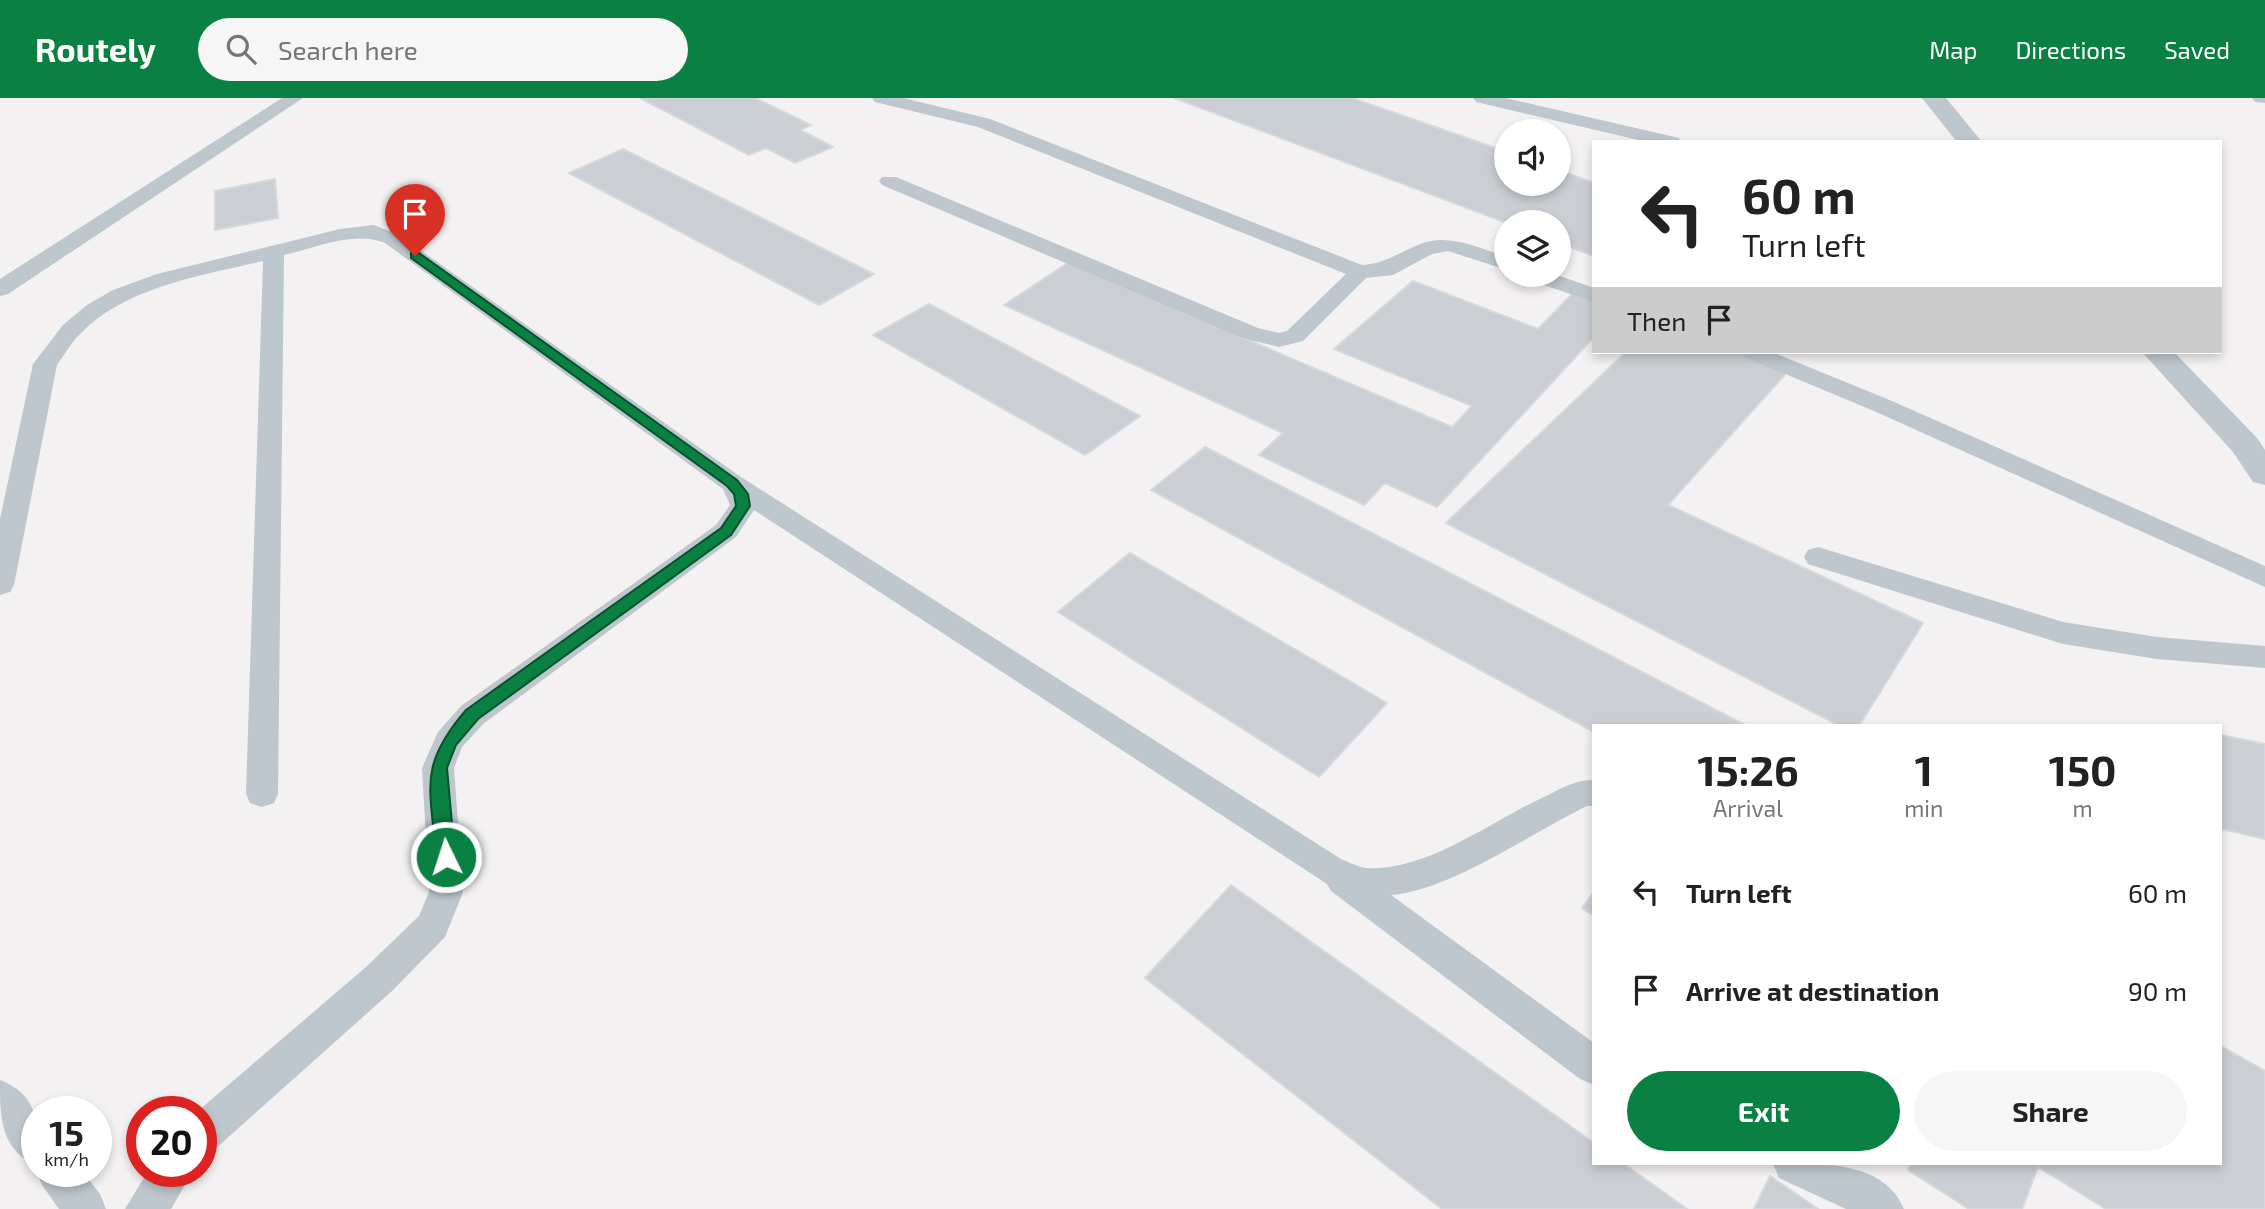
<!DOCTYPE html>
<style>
body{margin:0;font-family:"Exo 2",sans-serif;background:#f6f6f6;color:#222;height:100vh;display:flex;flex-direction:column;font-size:26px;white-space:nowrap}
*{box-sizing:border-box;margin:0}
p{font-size:23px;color:#767676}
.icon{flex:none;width:38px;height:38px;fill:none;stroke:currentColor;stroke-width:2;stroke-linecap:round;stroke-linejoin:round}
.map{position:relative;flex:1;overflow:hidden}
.panel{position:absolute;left:1592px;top:626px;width:630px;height:441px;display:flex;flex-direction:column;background:#fff;border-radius:0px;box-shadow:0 4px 10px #0003}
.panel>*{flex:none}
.banner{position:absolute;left:1592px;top:42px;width:630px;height:214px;border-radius:0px;box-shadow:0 4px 10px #0003;background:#fff;color:#222;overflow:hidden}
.fabs{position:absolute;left:1494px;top:21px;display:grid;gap:14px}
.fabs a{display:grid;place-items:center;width:77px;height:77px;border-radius:50%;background:#fff;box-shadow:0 4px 10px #0003;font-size:35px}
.speed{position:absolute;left:21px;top:998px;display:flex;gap:14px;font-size:35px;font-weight:700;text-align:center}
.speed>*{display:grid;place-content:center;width:91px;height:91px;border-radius:50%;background:#fff;box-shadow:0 4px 10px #0003;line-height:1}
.speed small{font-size:18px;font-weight:400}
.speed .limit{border:10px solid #d22;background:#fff;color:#111}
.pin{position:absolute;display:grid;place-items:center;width:60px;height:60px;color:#fff;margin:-72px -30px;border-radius:50% 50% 50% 0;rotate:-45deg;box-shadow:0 0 7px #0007}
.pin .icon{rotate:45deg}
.me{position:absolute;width:77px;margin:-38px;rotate:356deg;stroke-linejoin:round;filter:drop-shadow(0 0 5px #0008)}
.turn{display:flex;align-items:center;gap:24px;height:147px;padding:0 35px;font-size:32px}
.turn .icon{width:91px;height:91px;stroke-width:2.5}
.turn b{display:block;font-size:49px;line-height:60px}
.then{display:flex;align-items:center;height:66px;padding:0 35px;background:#0003;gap:14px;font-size:26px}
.eta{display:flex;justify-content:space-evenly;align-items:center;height:119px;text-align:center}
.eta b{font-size:42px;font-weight:700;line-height:49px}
.button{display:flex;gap:14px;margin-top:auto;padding:14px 35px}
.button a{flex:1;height:80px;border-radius:42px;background:#0b8043;color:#fff;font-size:28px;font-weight:700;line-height:80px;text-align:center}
.button a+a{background:#f6f6f6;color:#222}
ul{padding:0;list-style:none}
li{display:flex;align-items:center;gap:21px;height:98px;padding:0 35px}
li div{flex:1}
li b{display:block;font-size:26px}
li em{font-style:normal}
header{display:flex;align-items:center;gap:42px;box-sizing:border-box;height:98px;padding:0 35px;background:#0b8043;color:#fff}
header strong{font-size:33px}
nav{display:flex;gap:38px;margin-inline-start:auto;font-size:24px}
.search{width:490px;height:63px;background:#f6f6f6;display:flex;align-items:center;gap:18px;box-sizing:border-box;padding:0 24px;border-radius:38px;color:#767676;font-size:26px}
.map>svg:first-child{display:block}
.building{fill:#cbcfd3;stroke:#d5d8dc;stroke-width:2}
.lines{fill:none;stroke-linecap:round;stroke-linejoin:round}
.service{fill:#bdc7cd;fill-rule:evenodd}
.minor{fill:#bdc7cd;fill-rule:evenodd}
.route{fill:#0b8043;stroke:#07532c;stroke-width:2}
</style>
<header>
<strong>Routely</strong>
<div class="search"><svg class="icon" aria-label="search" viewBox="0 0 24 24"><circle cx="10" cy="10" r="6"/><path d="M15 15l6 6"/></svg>Search here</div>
<nav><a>Map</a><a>Directions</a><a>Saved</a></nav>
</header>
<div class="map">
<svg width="2265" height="1111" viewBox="0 0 2265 1111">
<rect width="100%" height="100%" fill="#f3f1f1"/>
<!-- building -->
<path class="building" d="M 640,0 L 755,0 L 811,27 L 800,32 L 833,49 L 795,65 L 766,50 L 749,57 Z
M 1174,0 L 1352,0 L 1507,54 L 1507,86 L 1559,86 L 1559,72 L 1594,85 L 1594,158 L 1559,145 L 1559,124 L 1507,125 Z
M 623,51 L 874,176 L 819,207 L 569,75 Z
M 275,81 L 278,120 L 215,132 L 215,93 Z
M 1068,165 L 1452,329 L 1472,308 L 1334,251 L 1413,183 L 1538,231 L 1574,194 L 1594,201 L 1594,239 L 1437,409 L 1385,385 L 1364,407 L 1259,357 L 1283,335 L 1004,207 Z
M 929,206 L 1140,318 L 1085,357 L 873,237 Z
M 1626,254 L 1738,254 L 1788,273 L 1668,407 L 1923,525 L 1859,628 L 1840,628 L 1446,425 Z
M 1205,349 L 1747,628 L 1594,628 L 1594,634 L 1151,392 Z
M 1130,455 L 1387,605 L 1319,679 L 1058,514 Z
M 2221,637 L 2265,646 L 2265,741 L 2221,731 Z
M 1231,787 L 1594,1045 L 1594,1066 L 1624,1066 L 1687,1111 L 1442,1111 L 1145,880 Z
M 1594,794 L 1594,818 L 1582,810 Z
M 2221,948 L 2265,973 L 2265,1111 L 2106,1111 L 2038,1069 L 2022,1111 L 1969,1111 L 1908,1072 L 1911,1066 L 2221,1066 Z
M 1770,1078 L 1818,1111 L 1754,1111 Z"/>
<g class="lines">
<!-- service -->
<path class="service" d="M 282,0 L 303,0 L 8,196 L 0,198 L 0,181 Z
M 872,0 L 903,0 L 990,21 L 1362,167 C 1384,166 1398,155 1418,147 C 1447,134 1478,150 1507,159 L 1507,172 L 1448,153 L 1432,156 L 1393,177 L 1366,180 L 1303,243 L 1279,249 L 1242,240 L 882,87 L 879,83 L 882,79 L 896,79 L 1258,230 L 1279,235 L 1287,233 L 1346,176 L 978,29 L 875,4 Z
M 1473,0 L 1505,0 L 1679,40 L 1681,44 L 1647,44 L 1476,4 Z
M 2252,0 L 2265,0 L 2265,5 L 2255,4 Z
M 374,127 L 399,137 L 741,379 L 1341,761 C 1349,764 1358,769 1366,770 C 1427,774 1491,723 1544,699 C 1560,691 1576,681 1594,682 L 1594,708 L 1587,708 C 1531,735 1451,792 1391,797 L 1594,945 L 1594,987 L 1580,981 L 1331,793 L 1327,786 L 754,412 L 736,439 L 483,626 L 462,649 L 454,670 L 463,794 L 445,839 L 392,893 L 215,1051 L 201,1057 L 201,1013 L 198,1013 L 366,869 L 419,818 L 429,794 L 422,670 L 438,634 L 461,608 L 716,427 L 730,407 L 723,391 L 385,145 C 355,132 315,150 284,157 L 278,696 L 274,705 L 262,709 L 250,705 L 246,696 L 263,163 C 201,178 126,188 80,236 C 71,245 64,257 57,267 L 14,487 L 10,494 L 0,497 L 0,421 L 33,266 L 63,227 L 87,207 L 113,192 L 157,176 L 340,131 Z
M 1526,177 L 1557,177 L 1594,190 L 1594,204 L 1529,182 Z
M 1740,254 L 1772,254 L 1892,303 L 2265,468 L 2265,489 L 1874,313 L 1744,259 Z
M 1818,449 L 2063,524 L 2157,539 L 2265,548 L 2265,570 L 2157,561 L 2063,546 L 1808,466 L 1804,459 L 1808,452 Z
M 0,982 C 43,999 37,1030 37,1068 C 0,1051 0,1020 0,982 Z
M 1773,1066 C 1818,1066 1883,1061 1904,1111 L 1846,1111 L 1779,1080 Z
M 37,1070 L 37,1073 L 82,1073 L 100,1096 L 106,1111 L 59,1111 L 42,1087 L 36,1073 Z
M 148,1073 L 193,1073 L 171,1111 L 125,1111 Z"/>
<!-- minor -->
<path class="minor" d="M 1922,0 L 1946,0 L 1982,44 L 1957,44 Z
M 2142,254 L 2174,254 L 2257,340 L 2265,352 L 2265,387 L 2253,384 L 2233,354 Z"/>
</g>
<!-- route -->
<path class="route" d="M 411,155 L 419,155 L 737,382 L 748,396 L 750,408 L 731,437 L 478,621 L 456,647 L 447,670 L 455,759 L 452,765 L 439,765 L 436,759 C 431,690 417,669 466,612 L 721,430 L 736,408 L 734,396 L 727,388 L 411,160 Z"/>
</svg>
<div class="fabs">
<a><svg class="icon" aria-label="sound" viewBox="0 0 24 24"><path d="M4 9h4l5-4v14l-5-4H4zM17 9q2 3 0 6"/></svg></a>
<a><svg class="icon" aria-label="layers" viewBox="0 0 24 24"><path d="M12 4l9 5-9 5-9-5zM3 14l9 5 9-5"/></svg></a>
</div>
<div class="speed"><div>15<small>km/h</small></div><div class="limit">20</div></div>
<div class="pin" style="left:415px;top:158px;background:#d93025"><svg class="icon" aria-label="arrive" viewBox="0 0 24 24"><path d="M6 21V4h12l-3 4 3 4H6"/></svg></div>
<svg class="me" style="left:446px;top:759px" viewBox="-20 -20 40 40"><circle r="17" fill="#0b8043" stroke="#fff" stroke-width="3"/><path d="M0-11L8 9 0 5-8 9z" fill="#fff"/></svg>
<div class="banner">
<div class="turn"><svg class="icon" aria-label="left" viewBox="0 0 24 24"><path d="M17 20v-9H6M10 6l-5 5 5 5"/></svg><div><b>60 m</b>Turn left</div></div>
<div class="then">Then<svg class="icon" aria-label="arrive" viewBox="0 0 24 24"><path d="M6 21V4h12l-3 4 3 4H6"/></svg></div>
</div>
<section class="panel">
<div class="eta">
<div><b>15:26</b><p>Arrival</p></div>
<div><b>1</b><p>min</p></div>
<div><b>150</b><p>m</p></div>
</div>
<ul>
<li><svg class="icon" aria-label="left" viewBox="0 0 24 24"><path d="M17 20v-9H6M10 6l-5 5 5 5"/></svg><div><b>Turn left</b></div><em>60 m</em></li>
<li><svg class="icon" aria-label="arrive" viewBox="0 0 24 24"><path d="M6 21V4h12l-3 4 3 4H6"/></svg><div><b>Arrive at destination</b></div><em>90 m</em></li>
</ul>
<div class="button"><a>Exit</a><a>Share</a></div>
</section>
</div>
